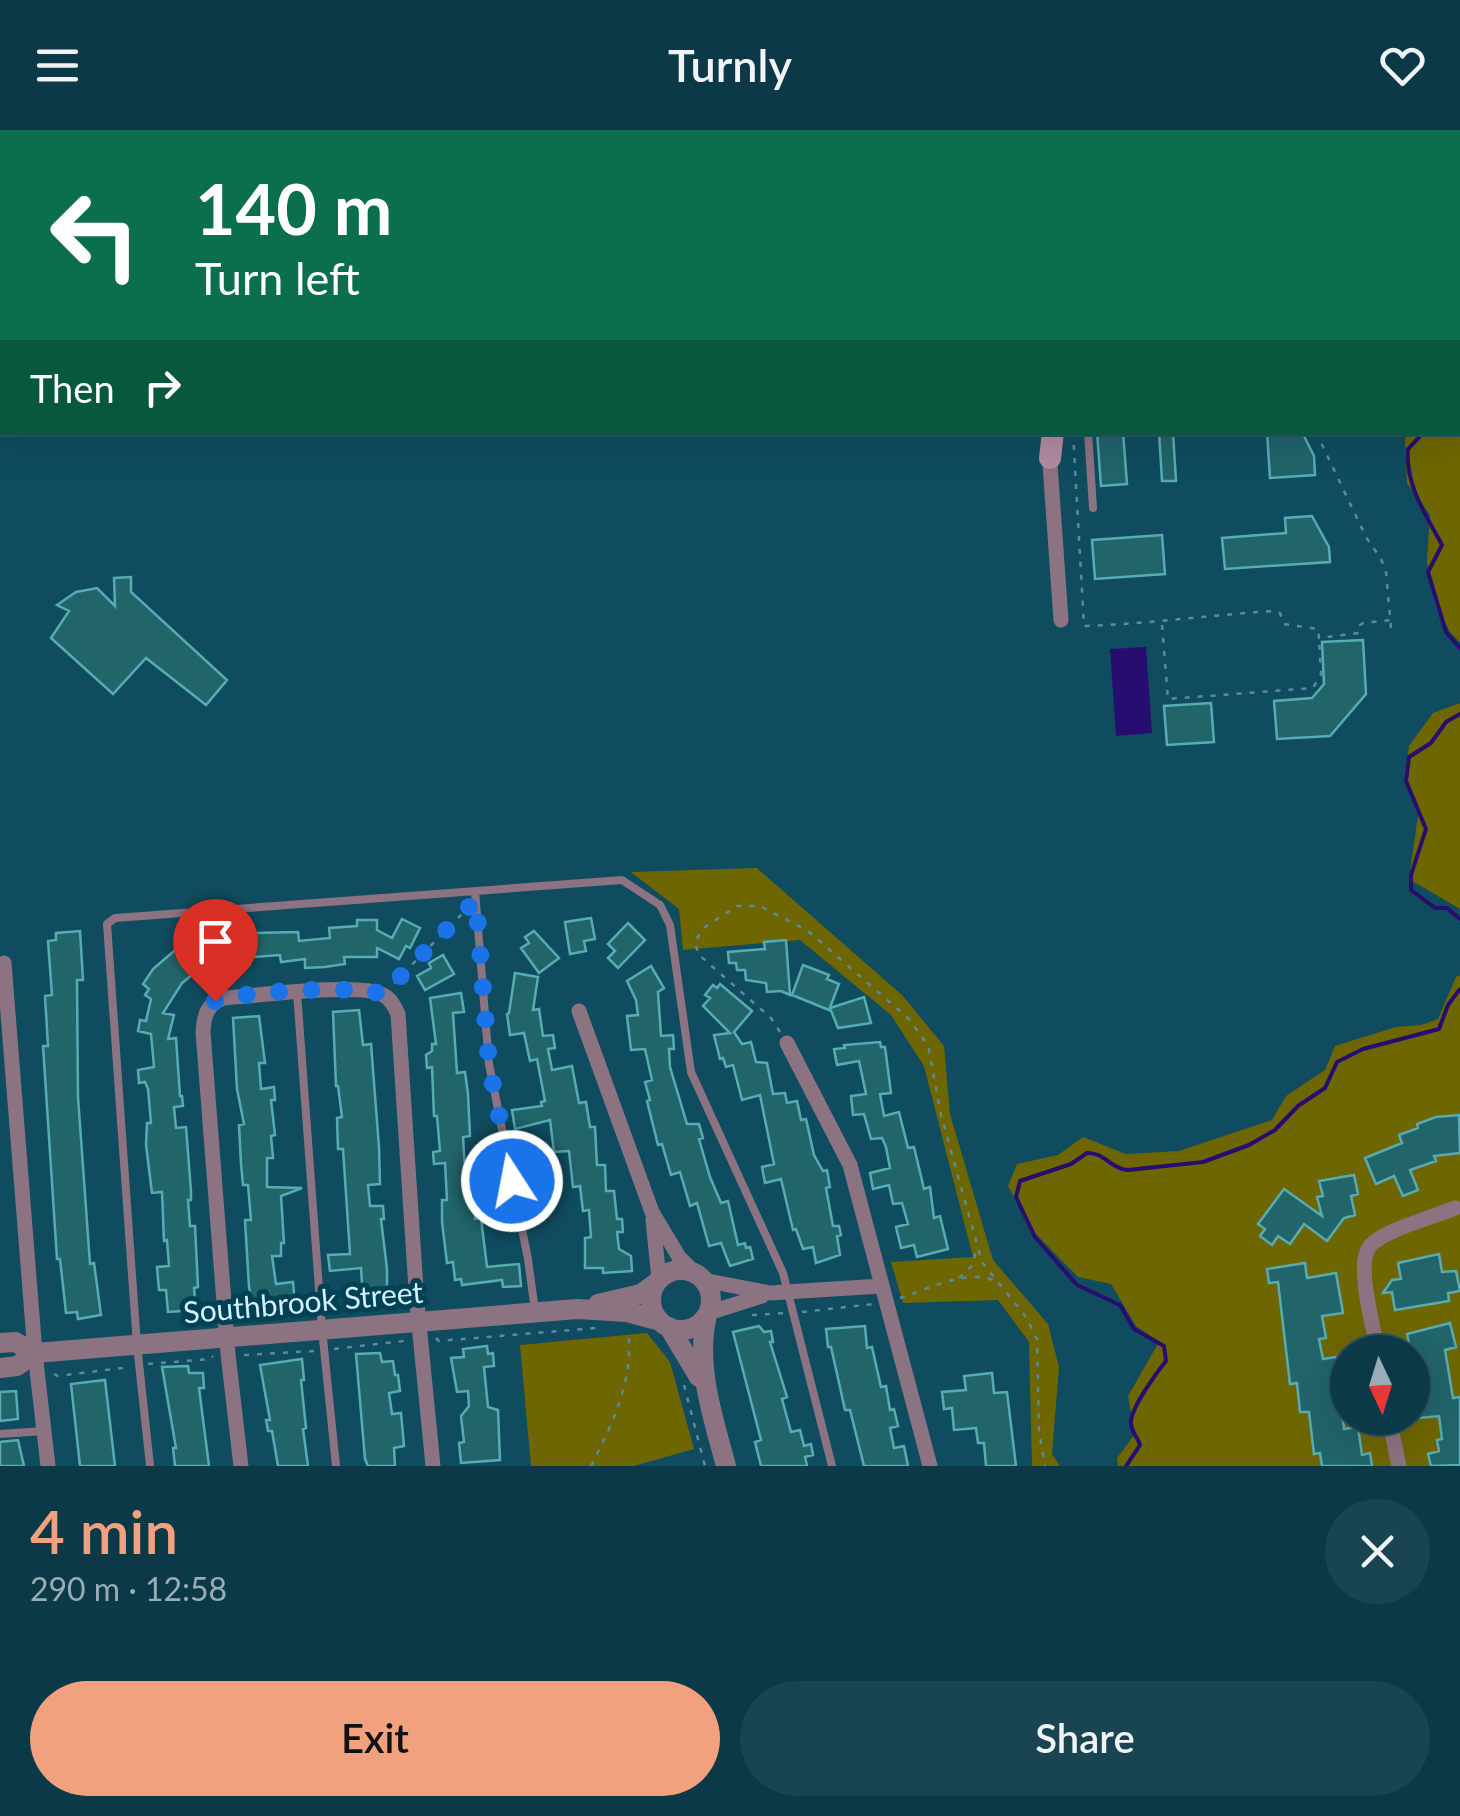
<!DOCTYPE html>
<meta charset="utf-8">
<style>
body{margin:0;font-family:Lato,sans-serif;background:#194452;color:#f1f3f6;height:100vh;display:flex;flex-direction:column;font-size:38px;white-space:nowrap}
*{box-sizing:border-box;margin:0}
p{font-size:32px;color:#9aacb4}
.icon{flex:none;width:55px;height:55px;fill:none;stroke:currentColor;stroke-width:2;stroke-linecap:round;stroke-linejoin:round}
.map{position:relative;height:1336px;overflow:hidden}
.drawer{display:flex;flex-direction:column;background:#0b3947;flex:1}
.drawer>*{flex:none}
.banner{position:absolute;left:0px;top:0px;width:1460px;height:305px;box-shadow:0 10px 40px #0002,0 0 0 2px #2b5360;background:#0b6e4f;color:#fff;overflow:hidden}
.needle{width:65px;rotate:176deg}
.buttons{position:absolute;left:1330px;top:1205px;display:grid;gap:20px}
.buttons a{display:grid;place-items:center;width:100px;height:100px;border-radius:50%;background:#0b3947;box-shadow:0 10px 40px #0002,0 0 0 2px #2b5360;font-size:50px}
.pin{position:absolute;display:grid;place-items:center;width:85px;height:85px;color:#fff;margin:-102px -42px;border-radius:50% 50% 50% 0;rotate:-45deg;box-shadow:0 0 10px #0007}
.pin .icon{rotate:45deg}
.me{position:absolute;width:110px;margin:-55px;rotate:349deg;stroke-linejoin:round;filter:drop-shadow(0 0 8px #0008)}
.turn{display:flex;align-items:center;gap:35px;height:210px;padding:0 30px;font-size:45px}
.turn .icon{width:130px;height:130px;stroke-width:2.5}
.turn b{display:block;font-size:70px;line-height:85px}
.then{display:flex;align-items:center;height:95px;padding:0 30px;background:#0003;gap:20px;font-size:38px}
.round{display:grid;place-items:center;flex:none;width:105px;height:105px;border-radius:52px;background:#194452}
.summary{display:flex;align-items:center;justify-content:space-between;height:170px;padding:0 30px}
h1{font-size:60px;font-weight:600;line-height:75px;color:#f2a17e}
.primary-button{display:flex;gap:20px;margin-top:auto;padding:20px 30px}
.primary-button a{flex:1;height:115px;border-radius:60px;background:#f2a17e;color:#111;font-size:40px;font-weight:600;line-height:115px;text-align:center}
.primary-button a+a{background:#194452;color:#f1f3f6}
header{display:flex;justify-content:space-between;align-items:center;height:130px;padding:0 30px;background:#0b3947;font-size:45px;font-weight:600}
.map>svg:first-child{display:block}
.green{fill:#6e6601;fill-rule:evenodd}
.water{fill:#280d70}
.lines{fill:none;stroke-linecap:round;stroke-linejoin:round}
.stream{stroke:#280d70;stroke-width:4}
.building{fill:#21646a;stroke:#57acb4;stroke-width:2.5}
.path{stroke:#5b8b9b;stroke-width:2.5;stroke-dasharray:5 8;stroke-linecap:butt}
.service{stroke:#8c7381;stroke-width:8}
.minor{stroke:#8c7381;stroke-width:15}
.tertiary{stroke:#8c7381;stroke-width:20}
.secondary{stroke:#b38ba2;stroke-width:22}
.route{stroke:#1a73e8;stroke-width:18;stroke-dasharray:0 32.4}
.labels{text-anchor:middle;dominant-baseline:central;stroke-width:10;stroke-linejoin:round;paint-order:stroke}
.street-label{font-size:30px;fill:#d5f1fd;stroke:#004153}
</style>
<header><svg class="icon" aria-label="menu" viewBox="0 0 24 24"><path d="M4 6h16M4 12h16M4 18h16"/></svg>Turnly<svg class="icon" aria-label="heart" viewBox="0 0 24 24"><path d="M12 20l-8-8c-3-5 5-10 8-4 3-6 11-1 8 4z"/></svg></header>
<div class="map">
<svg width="1460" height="1336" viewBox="0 0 1460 1336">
<rect width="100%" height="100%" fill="#0f4c5f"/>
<!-- green -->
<path class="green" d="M 106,0 L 932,0 L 933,2 L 106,2 Z
M 1458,271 L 1460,271 L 1460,512 L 1450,502 L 1436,476 L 1427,431 L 1430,385 L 1407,353 L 1405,307 L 1410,303 L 1458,302 Z
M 1460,573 L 1460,779 L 1409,749 L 1418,685 L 1404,649 L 1409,616 L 1433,583 Z
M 757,738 L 902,865 L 944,916 L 950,984 L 993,1130 L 1048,1194 L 1059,1237 L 1052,1324 L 1060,1336 L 1032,1336 L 1029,1212 L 998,1170 L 903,1173 L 891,1132 L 973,1127 L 924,936 L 891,885 L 800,810 L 683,820 L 679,779 L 631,742 Z
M 1460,845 L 1460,1336 L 1118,1336 L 1117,1328 L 1135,1304 L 1128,1266 L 1159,1212 L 1136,1196 L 1111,1154 L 1078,1147 L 1033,1101 L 1008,1056 L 1017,1034 L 1058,1025 L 1083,1007 L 1126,1024 L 1179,1021 L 1272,990 L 1286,966 L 1325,940 L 1335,916 L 1396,897 L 1421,895 L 1438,889 L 1456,847 ZM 1348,1222 L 1412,1222 L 1412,1288 L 1348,1288 Z
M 647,1203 L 670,1232 L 694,1319 L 634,1336 L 531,1336 L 520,1215 Z"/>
<!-- water -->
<path class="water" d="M 1146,517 L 1152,603 L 1116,606 L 1110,519 Z"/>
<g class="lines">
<!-- stream -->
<path class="stream" d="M 1212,0 L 1214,2
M 1458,34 L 1460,36
M 1458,287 L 1460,286
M 1424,302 L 1408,319 C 1405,355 1426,385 1442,415 L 1428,442 L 1446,502 L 1460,518
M 1460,584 L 1446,592 L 1431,613 L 1409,627 L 1406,651 L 1426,699 L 1411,745 L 1411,760 L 1435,778 L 1447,778 L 1460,789
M 1126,1336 L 1140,1315 C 1138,1307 1131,1302 1131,1293 C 1130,1279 1157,1242 1166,1231 L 1164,1216 L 1134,1199 L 1120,1175 L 1077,1155 L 1035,1107 L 1016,1067 L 1020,1051 L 1071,1034 L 1087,1023 C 1104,1022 1111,1039 1128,1040 L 1203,1032 L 1249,1015 L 1275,1000 L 1298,976 L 1325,958 L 1337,932 L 1363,919 L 1439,899 L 1448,875 L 1460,859"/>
</g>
<!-- building -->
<path class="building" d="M 1097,302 L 1123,302 L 1127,354 L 1101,356 Z
M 1159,302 L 1173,302 L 1176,351 L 1162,351 Z
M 1267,302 L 1302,302 L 1314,326 L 1315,345 L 1270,348 Z
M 1312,386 L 1329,417 L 1330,432 L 1225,439 L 1222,408 L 1286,403 L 1285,388 Z
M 1162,405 L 1165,444 L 1095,449 L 1092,410 Z
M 131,447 L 131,462 L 227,550 L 206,575 L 146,528 L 113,564 L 51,508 L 69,481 L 57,475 L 76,462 L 97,458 L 115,476 L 114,448 Z
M 1363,510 L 1366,564 L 1330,606 L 1277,609 L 1274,571 L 1312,568 L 1324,554 L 1322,512 Z
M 1211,573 L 1214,612 L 1167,615 L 1164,576 Z
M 591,788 L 595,809 L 584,811 L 586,821 L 570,824 L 565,792 Z
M 402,789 L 420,798 L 410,818 L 406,816 L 399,829 L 377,818 L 377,827 L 344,827 L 345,834 L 325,837 L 305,838 L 305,829 L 281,832 L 280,825 L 241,828 L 242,832 L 209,836 L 207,817 L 204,820 L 202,801 L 227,800 L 226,797 L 248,795 L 249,803 L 298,802 L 299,811 L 330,808 L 329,798 L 357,796 L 357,790 L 377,790 L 377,800 L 392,808 Z
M 628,793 L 645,810 L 618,838 L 608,828 L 615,821 L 608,814 Z
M 80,801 L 83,850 L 77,850 L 78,967 L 90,1134 L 94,1133 L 101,1185 L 78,1189 L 77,1182 L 66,1183 L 60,1129 L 57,1129 L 43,916 L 48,916 L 45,866 L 52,865 L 48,811 L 56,810 L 56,803 Z
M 534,801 L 559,828 L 539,843 L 521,818 L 529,813 L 525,807 Z
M 786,810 L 790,865 L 781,861 L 767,862 L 766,853 L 746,850 L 745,840 L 737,840 L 736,833 L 729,833 L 728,822 L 765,819 L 764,812 Z
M 181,815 L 193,829 L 184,837 L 192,845 L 182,853 L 163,883 L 174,885 L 168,909 L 176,908 L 180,966 L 182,966 L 183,976 L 174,977 L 176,998 L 186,997 L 191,1061 L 191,1070 L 188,1070 L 190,1096 L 195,1096 L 198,1157 L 194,1158 L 196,1180 L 168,1182 L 166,1160 L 159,1160 L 157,1137 L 169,1136 L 167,1110 L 164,1111 L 162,1062 L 152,1063 L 146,1015 L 147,993 L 151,993 L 148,959 L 145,952 L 139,953 L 138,940 L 154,937 L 151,904 L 138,901 L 140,890 L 146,891 L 151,869 L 145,865 L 149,859 L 143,854 L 153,839 Z
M 443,825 L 454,844 L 425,860 L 417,846 L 431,838 L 429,833 Z
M 803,835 L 829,845 L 827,849 L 839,854 L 829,880 L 792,865 Z
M 651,836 L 664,858 L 658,862 L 661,906 L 673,905 L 674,919 L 669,919 L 670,937 L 687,994 L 699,994 L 703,1008 L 699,1009 L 710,1047 L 721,1073 L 728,1071 L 738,1115 L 745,1113 L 746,1118 L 750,1117 L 753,1129 L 730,1136 L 721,1113 L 709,1116 L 697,1073 L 690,1076 L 680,1042 L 671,1045 L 662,1014 L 658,1015 L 647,971 L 650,970 L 645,952 L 652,950 L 645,919 L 631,920 L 627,886 L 638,885 L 636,870 L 627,851 Z
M 515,843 L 538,847 L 533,880 L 539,879 L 543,906 L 553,905 L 555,918 L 548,919 L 552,940 L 572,936 L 579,973 L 586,972 L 590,997 L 595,997 L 597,1035 L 605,1035 L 606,1061 L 614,1061 L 617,1089 L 622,1089 L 623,1102 L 617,1102 L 619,1119 L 631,1126 L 632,1141 L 603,1143 L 603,1138 L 585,1138 L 585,1108 L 591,1107 L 589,1080 L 583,1081 L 580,1056 L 573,1057 L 569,1021 L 554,1022 L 550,990 L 515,999 L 512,980 L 542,976 L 541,972 L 545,971 L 537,929 L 530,931 L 524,903 L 510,905 L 507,884 L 509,883 Z
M 720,854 L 752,881 L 734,902 L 742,914 L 751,912 L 756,932 L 767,933 L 773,964 L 785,963 L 787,973 L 797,971 L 801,990 L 806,989 L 814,1025 L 823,1041 L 827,1040 L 830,1057 L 826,1058 L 833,1096 L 839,1096 L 841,1105 L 837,1106 L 840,1125 L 816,1133 L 813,1117 L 803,1119 L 796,1099 L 793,1100 L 781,1049 L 765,1053 L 762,1037 L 774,1034 L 760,965 L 742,970 L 733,935 L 726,937 L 723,928 L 720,929 L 714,905 L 730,903 L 703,876 L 710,868 L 705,865 L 713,855 L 717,858 Z
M 461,863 L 464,882 L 453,883 L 457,943 L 465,942 L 468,964 L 470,1006 L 463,1007 L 465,1039 L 479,1038 L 480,1057 L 472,1057 L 475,1089 L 481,1088 L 487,1137 L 519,1134 L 521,1156 L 503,1157 L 502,1150 L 462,1155 L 461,1149 L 455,1150 L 453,1132 L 447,1133 L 442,1092 L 442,1070 L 447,1070 L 445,1033 L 434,1034 L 433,1022 L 440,1021 L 437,986 L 434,986 L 432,937 L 427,938 L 426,925 L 432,921 L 432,914 L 436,914 L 430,868 Z
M 864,867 L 871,893 L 838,898 L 830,878 Z
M 359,880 L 363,915 L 371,914 L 379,1017 L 380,1054 L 368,1055 L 370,1076 L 383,1076 L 384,1089 L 381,1089 L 387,1139 L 387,1168 L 363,1169 L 361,1138 L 330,1141 L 328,1125 L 350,1124 L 343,1019 L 338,1019 L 337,988 L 342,987 L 338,956 L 336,956 L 333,882 Z
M 259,886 L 265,933 L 259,933 L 261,959 L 274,957 L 275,970 L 271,970 L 275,1005 L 271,1006 L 273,1028 L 267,1028 L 267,1057 L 302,1058 L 281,1066 L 284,1113 L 281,1113 L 281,1126 L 272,1126 L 276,1154 L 293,1152 L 295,1175 L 268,1178 L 266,1170 L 252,1171 L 249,1157 L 245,1090 L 251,1090 L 248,1055 L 243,1055 L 241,1034 L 239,995 L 244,994 L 237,959 L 233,888 Z
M 880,912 L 881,917 L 885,917 L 891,963 L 880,964 L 884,986 L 899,982 L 908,1018 L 914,1017 L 924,1059 L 930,1057 L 934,1088 L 940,1086 L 948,1119 L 917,1127 L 914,1115 L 901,1118 L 896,1097 L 908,1094 L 902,1073 L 893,1074 L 889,1055 L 873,1059 L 870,1043 L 890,1038 L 886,1017 L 882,1008 L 871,1009 L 864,984 L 853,985 L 851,966 L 866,964 L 859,931 L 837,935 L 834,919 L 845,918 L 844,915 Z
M 1459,985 L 1460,1023 L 1434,1026 L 1436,1031 L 1410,1040 L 1418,1060 L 1403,1066 L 1394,1046 L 1376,1054 L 1365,1028 L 1402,1013 L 1399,1005 L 1418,998 L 1417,994 L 1436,987 Z
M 1354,1045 L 1358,1064 L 1351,1066 L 1355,1085 L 1344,1088 L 1327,1111 L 1304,1094 L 1290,1114 L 1278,1106 L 1272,1115 L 1260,1106 L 1265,1099 L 1258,1094 L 1284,1059 L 1322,1086 L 1317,1067 L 1323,1066 L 1319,1051 Z
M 1439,1124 L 1442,1142 L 1456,1141 L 1460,1161 L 1448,1163 L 1449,1171 L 1395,1180 L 1392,1162 L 1383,1163 L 1392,1150 L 1401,1149 L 1398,1133 Z
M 1305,1133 L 1307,1148 L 1336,1143 L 1343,1183 L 1322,1186 L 1326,1208 L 1319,1209 L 1323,1229 L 1348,1225 L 1348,1267 L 1340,1268 L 1344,1299 L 1358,1297 L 1362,1325 L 1370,1323 L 1372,1336 L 1322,1336 L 1320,1323 L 1314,1324 L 1309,1282 L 1300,1282 L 1297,1253 L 1290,1254 L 1278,1152 L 1269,1153 L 1267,1139 Z
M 1450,1193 L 1456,1217 L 1445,1220 L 1453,1268 L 1460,1267 L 1460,1335 L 1431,1336 L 1428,1324 L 1439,1321 L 1437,1310 L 1442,1309 L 1439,1286 L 1419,1288 L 1412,1249 L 1420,1248 L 1416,1222 L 1411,1222 L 1407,1204 Z
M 759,1196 L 764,1202 L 771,1201 L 773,1212 L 770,1212 L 787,1267 L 782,1269 L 791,1302 L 800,1300 L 804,1316 L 811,1314 L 813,1325 L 805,1327 L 807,1336 L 761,1336 L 755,1312 L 761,1310 L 733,1202 Z
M 865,1196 L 867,1218 L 872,1217 L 881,1257 L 886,1256 L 890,1280 L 894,1279 L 898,1296 L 890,1298 L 894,1318 L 904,1316 L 908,1336 L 864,1336 L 850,1280 L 845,1280 L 831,1217 L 828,1217 L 826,1199 Z
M 487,1216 L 488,1224 L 493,1223 L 494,1236 L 484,1237 L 488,1277 L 498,1280 L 500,1330 L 461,1333 L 459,1313 L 464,1312 L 461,1286 L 469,1276 L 468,1261 L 457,1262 L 451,1228 L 464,1227 L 463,1219 Z
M 380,1223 L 382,1232 L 393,1231 L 395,1245 L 398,1245 L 400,1261 L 389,1263 L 392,1284 L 401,1283 L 404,1316 L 394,1318 L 395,1336 L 368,1336 L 365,1329 L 356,1224 Z
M 302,1229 L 304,1250 L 301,1250 L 306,1298 L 303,1299 L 308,1336 L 278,1336 L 272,1301 L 268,1301 L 266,1290 L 270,1290 L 260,1235 Z
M 188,1236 L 189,1243 L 203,1243 L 204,1258 L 199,1258 L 209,1336 L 175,1336 L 173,1318 L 176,1318 L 162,1237 Z
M 992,1243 L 994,1263 L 1007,1262 L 1016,1336 L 986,1336 L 984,1313 L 978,1313 L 976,1298 L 954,1300 L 952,1278 L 944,1279 L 942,1262 L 966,1260 L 964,1246 Z
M 105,1250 L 115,1336 L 80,1336 L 71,1254 Z
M 16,1261 L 18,1289 L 0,1291 L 0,1262 Z
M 18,1310 L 24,1336 L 0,1336 L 0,1312 Z"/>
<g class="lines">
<!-- path -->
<path class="path" d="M 584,0 L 589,2
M 636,0 L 637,2
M 805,0 L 807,2
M 360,2 L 361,0
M 526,2 L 527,0
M 740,2 L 745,0
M 1458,124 L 1460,125
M 0,207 L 2,207
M 0,302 L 2,302
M 1073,302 L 1084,496 C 1148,494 1210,485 1274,481 L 1280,483 L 1284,494 L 1318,499 L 1319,508 L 1359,503 L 1360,495 L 1363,493 L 1391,490
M 1316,302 L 1366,407 L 1381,429 L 1386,442 L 1391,498
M 1162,495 L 1168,569 L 1313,558 L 1321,544 L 1319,508
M 394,853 L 466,780
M 780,902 L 771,888 L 698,824 L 695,811 L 705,797 L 737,776 L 760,776 L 808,801 L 908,888 L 928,915 L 941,985 L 982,1132 L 1026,1187 L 1037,1209 L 1039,1301 L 1045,1336
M 959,1148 L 973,1135 L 976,1119
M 900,1168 C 927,1160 965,1139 993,1150
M 802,1182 L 873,1174
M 752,1185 L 784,1183
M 436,1208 L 439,1211 L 596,1198
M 334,1219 L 404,1211
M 244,1225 L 316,1221
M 148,1234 L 210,1229 L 213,1226
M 54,1244 L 58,1246 L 130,1237
M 684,1255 L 705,1336
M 591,1336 C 613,1292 634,1251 628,1200"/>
<!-- service -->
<path class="service" d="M 1088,302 L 1093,378
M 475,761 L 489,934 L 528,1129 L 535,1181
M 297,863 L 322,1199 L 336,1336
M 0,1304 L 45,1301
M 150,1336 L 137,1215 L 107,794 L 115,788 L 622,750 L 660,775 L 670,795 L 691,942 L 783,1143 L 832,1336"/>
<!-- minor -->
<path class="minor" d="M 1049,320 L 1061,490
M 4,833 L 35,1223 L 48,1336
M 579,881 L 652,1082 L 679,1127 L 695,1143
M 787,913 L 850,1035 L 930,1336
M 653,1090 L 659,1149
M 703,1150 L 770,1163 L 881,1156
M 708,1183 L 762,1166
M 1378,1222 C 1374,1199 1355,1134 1370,1116 C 1384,1100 1434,1087 1455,1078
M 1389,1288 L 1399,1336
M 241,1336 L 228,1224 L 203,902 C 204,885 207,874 224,868 C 255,866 361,852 383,865 C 391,869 394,876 398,884 L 417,1174 L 433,1336"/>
<!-- tertiary -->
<path class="tertiary" d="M651 1170a30 30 0 1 1 60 0a30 30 0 1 1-60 0Z
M 598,1174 L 641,1164 L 655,1154
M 707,1185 C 695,1236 713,1287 726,1336
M 669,1197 L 699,1247
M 0,1213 L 15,1212 L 35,1223
M 0,1238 L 17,1236 L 35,1223 L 577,1179 L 627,1182 L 657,1190"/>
<!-- secondary -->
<path class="secondary" d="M 1458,146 L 1460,146
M 1458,174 L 1460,174
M 0,238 L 2,238
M 0,268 L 2,268
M 1050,328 L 1053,302"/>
</g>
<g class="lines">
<!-- route -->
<path class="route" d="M 215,871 C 246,861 352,855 383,864 L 476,770 L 489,934 L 512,1051"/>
</g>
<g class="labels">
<!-- street labels -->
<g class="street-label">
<text transform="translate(303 1171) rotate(-5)">Southbrook Street</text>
</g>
</g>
</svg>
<div class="buttons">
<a><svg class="needle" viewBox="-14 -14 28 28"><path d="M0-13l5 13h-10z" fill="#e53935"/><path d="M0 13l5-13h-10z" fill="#9aacb4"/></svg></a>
</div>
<div class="pin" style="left:215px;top:871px;background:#d93025"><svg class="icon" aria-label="arrive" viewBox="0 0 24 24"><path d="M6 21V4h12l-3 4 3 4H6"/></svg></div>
<svg class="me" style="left:512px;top:1051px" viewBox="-20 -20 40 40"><circle r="17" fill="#1a73e8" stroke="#fff" stroke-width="3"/><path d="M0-11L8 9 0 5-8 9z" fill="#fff"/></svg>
<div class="banner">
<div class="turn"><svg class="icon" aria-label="left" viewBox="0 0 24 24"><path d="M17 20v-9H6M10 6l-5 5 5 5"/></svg><div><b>140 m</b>Turn left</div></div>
<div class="then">Then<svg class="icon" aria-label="right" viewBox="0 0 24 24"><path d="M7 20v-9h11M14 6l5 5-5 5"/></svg></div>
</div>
</div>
<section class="drawer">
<div class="summary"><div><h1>4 min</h1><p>290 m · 12:58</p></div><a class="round"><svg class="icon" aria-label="close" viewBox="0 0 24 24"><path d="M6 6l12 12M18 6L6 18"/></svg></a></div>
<div class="primary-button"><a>Exit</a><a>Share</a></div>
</section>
